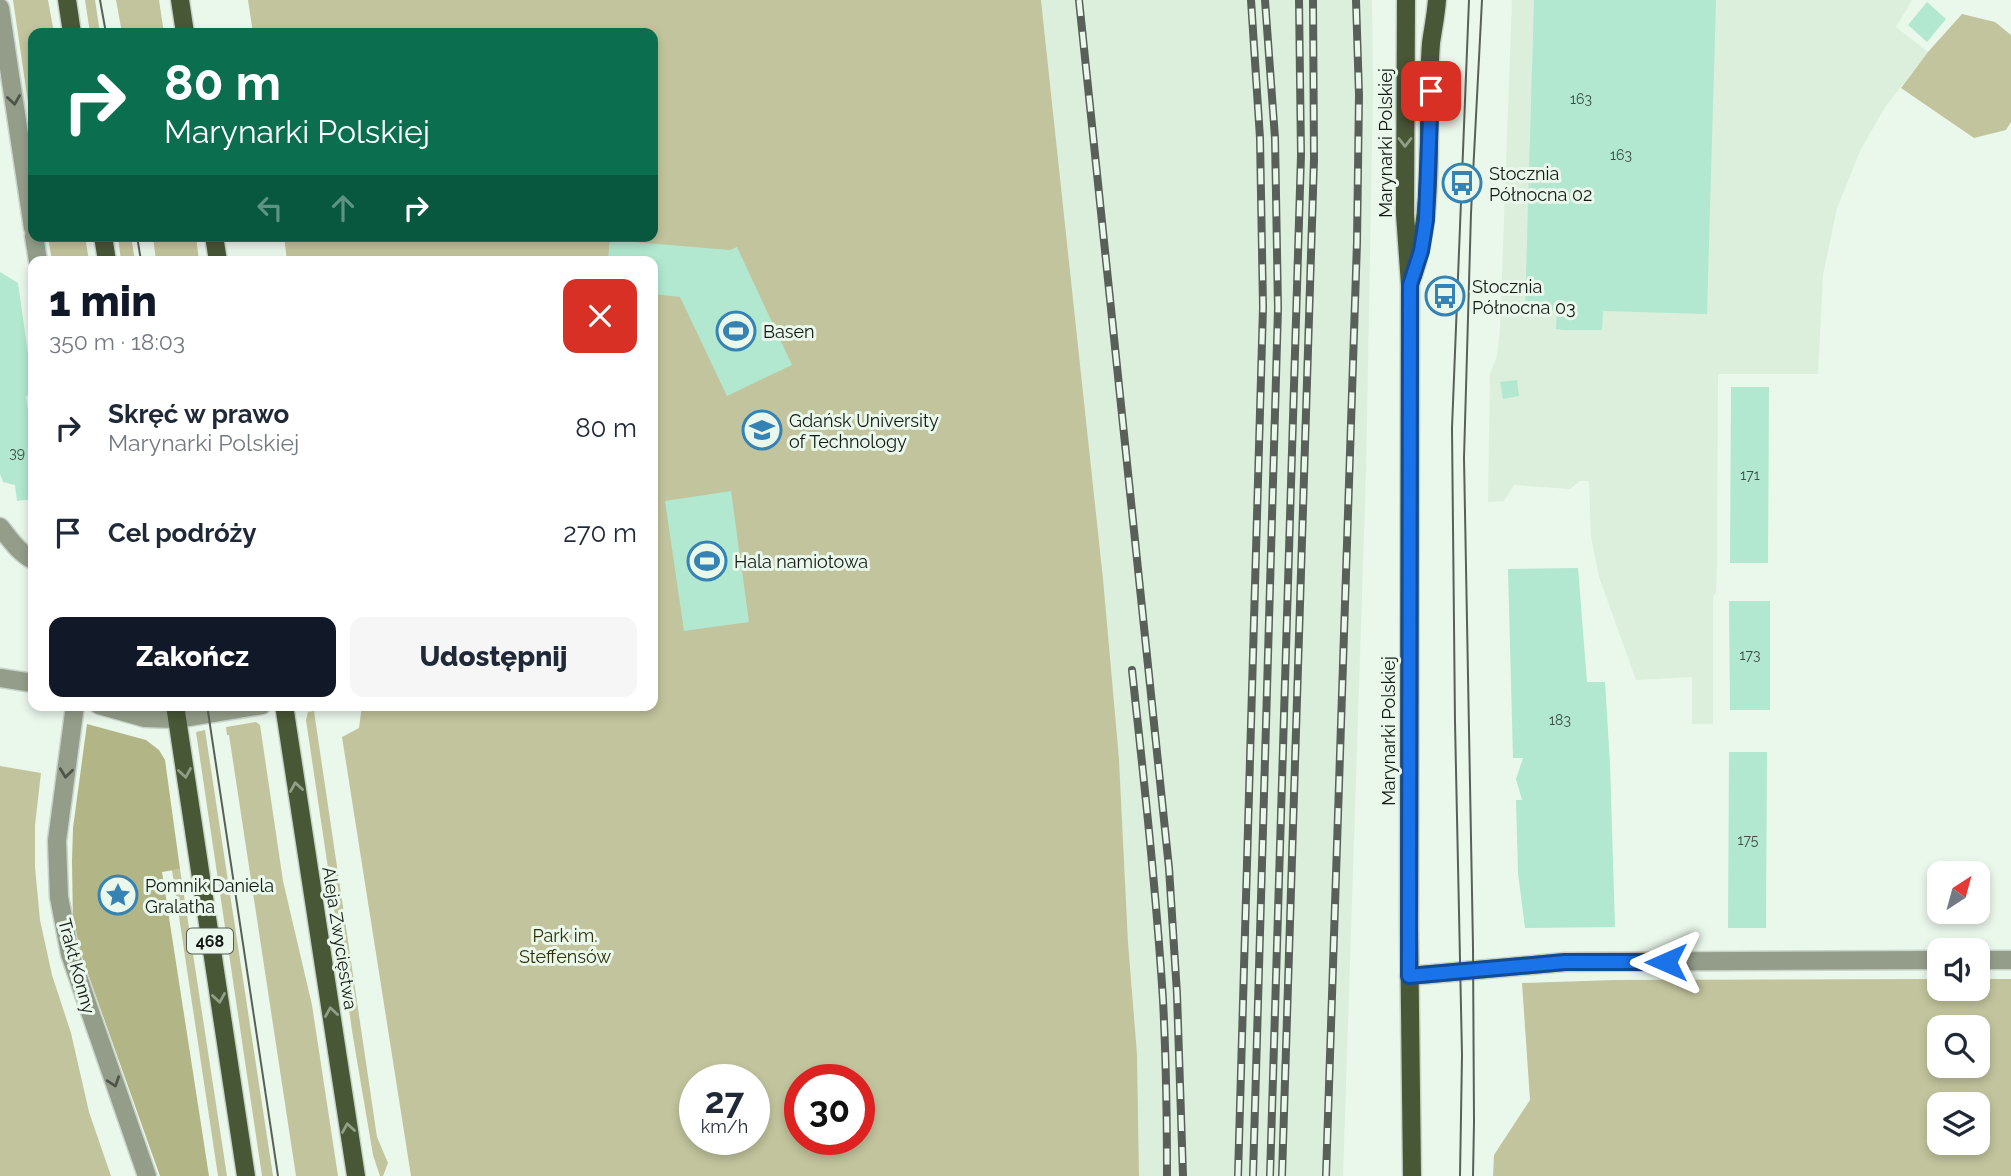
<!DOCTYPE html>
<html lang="pl">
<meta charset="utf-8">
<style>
body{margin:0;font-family:Raleway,sans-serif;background:#f6f6f7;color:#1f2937;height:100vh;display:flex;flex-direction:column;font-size:26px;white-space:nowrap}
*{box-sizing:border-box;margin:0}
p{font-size:23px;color:#747a83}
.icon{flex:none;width:38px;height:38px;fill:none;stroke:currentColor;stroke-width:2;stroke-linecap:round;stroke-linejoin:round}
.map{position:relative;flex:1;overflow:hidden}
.sheet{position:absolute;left:28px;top:256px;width:630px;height:455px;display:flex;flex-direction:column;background:#fff;border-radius:14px;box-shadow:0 4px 10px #0003}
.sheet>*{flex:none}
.banner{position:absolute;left:28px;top:28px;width:630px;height:214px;border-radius:14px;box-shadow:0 4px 10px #0003;background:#0b6e4f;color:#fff;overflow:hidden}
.needle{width:46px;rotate:36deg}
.fabs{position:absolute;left:1927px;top:861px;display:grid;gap:14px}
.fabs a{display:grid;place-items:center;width:63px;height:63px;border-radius:14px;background:#fff;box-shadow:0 4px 10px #0003;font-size:35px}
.speed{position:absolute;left:679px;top:1064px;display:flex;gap:14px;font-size:35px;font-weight:700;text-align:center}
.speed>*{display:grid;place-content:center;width:91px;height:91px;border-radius:50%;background:#fff;box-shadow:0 4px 10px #0003;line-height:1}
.speed small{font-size:18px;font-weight:400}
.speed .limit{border:10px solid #d22;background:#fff;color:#111}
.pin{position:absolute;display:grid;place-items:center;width:60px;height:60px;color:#fff;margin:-30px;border-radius:14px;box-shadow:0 4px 10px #0006}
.me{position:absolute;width:77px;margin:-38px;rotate:270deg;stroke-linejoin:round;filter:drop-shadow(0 0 5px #0008)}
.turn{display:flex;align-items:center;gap:24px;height:147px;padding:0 21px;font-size:32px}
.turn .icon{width:91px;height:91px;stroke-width:2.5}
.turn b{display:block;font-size:49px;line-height:60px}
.lanes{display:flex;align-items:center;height:66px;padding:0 21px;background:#0003;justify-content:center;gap:35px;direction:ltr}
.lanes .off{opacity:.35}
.round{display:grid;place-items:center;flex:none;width:74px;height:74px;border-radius:14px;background:#f6f6f7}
.overview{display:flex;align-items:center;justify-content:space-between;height:119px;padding:0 21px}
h1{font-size:42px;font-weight:800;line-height:52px;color:#111827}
.action{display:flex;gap:14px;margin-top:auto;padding:14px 21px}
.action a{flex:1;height:80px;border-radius:14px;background:#111827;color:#fff;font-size:28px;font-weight:800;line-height:80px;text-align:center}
.action a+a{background:#f6f6f7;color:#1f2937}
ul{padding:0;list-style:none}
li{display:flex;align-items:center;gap:21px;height:105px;padding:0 21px}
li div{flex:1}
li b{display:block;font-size:26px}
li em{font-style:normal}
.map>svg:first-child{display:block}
.built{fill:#dbefdc}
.green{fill:#c2c49d;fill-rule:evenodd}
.forest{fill:#b2b585}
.building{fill:#b1e8cf}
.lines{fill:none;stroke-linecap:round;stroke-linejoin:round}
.minor-casing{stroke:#c8d3c9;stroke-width:21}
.major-casing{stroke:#c8d3c9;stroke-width:21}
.minor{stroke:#949d8a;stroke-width:18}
.major{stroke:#485736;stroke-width:18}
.tram{stroke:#586059;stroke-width:2}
.rail-casing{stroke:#586059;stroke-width:8}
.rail{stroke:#eaf7eb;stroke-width:5;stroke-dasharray:16;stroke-linecap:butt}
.oneway{stroke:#4e544a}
.oneway2{stroke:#919f87}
.route-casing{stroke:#114b97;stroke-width:18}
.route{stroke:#1a73e8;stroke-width:12}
.labels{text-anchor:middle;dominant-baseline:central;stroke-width:6;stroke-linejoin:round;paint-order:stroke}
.number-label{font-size:14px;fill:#3b4d44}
.shield{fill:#eaf7eb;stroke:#545c55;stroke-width:2}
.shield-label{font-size:16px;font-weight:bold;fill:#141915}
.street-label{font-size:18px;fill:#141915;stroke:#eaf7eb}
.poi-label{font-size:18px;fill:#141915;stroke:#eaf7eb;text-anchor:start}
.park-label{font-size:18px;fill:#2f2f08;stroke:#eaf7eb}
</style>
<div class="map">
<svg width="2011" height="1176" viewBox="0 0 2011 1176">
<rect width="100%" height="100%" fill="#eaf7eb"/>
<!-- built -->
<path class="built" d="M 1041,0 L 1372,0 L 1373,91 L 1366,472 L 1343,1176 L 1139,1176 L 1137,1054 L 1128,942 L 1119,759 L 1085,410 Z
M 1512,0 L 1912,0 L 1896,27 L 1928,52 L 1885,107 L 1860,151 L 1837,208 L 1823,275 L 1818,374 L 1718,374 L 1717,565 L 1716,593 L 1713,597 L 1713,724 L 1692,724 L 1692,677 L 1636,680 L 1599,577 L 1591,537 L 1589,481 L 1580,481 L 1570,489 L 1514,485 L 1504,501 L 1488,502 L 1490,374 L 1497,356 L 1500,329 Z"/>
<!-- green -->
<path class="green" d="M 13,0 L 48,0 L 54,33 L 33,33 L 33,136 Z
M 85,0 L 95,0 L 100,33 L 90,33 Z
M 116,0 L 159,0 L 164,33 L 122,33 Z
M 248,0 L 1041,0 L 1103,579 L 1119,759 L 1128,942 L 1137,1054 L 1139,1176 L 411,1176 L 342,737 L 359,728 L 362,705 L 653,705 L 653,261 L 287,261 L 284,236 L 653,236 L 653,33 L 253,33 ZM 695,1080 L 754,1080 L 754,1139 L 695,1139 ZM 800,1080 L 859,1080 L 859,1139 L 800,1139 Z
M 1962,14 L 1995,22 L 2011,35 L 2011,122 L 2006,130 L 1974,138 L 1901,88 L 1928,52 Z
M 48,236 L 85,236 L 89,261 L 52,261 Z
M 118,236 L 131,236 L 135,261 L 121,261 Z
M 153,236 L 196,236 L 199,261 L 156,261 Z
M 314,711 L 377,1137 L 388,1163 L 383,1176 L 380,1176 L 373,1155 L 353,1037 L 306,720 L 308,712 Z
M 256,722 L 260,725 L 283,881 L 312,1005 L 338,1176 L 296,1176 L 229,735 L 227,735 L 226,727 Z
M 205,730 L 273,1176 L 262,1176 L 196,732 Z
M 0,766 L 41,773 L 35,825 L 35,867 L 40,920 L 52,975 L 71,1033 L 89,1112 L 111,1176 L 0,1176 Z
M 180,869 L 227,1176 L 218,1176 L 172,870 Z
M 1939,979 L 1939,989 L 1978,989 L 1978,979 L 2011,979 L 2011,1176 L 1493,1176 L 1494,1155 L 1530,1100 L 1522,983 L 1615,980 ZM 1939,1027 L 1978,1027 L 1978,1066 L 1939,1066 ZM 1939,1104 L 1978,1104 L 1978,1143 L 1939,1143 Z"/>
<!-- forest -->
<path class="forest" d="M 87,724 L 146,740 L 159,750 L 165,760 L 180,869 L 162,872 L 209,1176 L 160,1176 L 82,957 L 73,923 L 72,861 L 73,828 Z"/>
<!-- building -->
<path class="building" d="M 1534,0 L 1716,0 L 1707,314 L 1603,311 L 1602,330 L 1564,330 L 1556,329 L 1557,310 L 1525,309 Z
M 1927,2 L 1946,19 L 1927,42 L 1908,25 Z
M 610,236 L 634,236 L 634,242 L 730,250 L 737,247 L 792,365 L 727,396 L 680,297 L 653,294 L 653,261 L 608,261 Z
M 0,272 L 18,283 L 28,354 L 31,354 L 33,371 L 30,372 L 33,395 L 26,396 L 31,433 L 33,433 L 33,499 L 17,501 L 15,485 L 3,482 L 0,474 Z
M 1517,380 L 1519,396 L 1503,399 L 1500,382 Z
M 1731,387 L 1769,387 L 1768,563 L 1730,563 Z
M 731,491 L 749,622 L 684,631 L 665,501 Z
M 1578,568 L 1587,682 L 1605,682 L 1610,764 L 1615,927 L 1525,928 L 1518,873 L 1516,800 L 1522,800 L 1516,779 L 1523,758 L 1513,758 L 1508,569 Z
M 1729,601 L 1770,601 L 1770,710 L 1730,710 Z
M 1729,752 L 1767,752 L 1766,928 L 1728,928 Z"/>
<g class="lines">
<defs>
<path id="minor" d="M 0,8 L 33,228
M 34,236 L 38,261
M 0,527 C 10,539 19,553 33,560
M 0,678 L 33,683
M 75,705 L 57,841 L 59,897 L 70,954 L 147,1176
M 99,705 L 145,718 L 177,719 L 262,705
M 1978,960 L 2011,960
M 1409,976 L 1565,962 L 1939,960"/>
<path id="major" d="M 67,0 L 72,33
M 180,0 L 185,33
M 1406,0 L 1405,214 L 1410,285 L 1409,927 L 1412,1176
M 103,236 L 107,261
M 214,236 L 218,261
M 1413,275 C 1437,200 1425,121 1431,43 C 1433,29 1436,14 1437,0
M 175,705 L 246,1176
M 284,705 L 356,1176"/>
</defs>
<!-- minor casing -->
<use href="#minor" class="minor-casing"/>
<!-- major casing -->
<use href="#major" class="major-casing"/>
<!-- minor -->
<use href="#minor" class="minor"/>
<!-- major -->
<use href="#major" class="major"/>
<!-- tram -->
<path class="tram" d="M 100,0 L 106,33
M 137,236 L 141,261
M 207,705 L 278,1176
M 1460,1176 L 1462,1055 L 1455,722 L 1452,428 L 1469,0
M 1473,1176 L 1474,1122 L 1473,947 L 1464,458 L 1471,213 L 1482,0"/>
<defs>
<path id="rail" d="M 1079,0 L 1169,868 L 1177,994 L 1183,1176
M 1132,670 C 1144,780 1156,890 1163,1000 C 1166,1058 1167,1117 1167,1176
M 1238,1176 L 1263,307 L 1260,138 L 1251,0
M 1253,1176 L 1278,308 L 1275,138 L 1265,0
M 1270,1176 L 1301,155 L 1299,0
M 1282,1176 L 1314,159 L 1313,0
M 1326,1176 L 1357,242 L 1359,95 L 1356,0"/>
</defs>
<!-- rail casing -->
<use href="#rail" class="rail-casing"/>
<!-- rail -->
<use href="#rail" class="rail"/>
</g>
<!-- one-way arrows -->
<defs><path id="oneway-chevron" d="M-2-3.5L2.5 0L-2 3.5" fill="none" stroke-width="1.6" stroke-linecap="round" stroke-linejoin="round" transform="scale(1.75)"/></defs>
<g class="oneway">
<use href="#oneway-chevron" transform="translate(14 100) rotate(81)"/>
<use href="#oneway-chevron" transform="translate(66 773) rotate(97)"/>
<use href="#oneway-chevron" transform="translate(114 1082) rotate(71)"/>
</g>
<g class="oneway2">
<use href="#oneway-chevron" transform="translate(1405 142) rotate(90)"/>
<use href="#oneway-chevron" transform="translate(185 773) rotate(81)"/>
<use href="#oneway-chevron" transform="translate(296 787) rotate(-99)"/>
<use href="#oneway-chevron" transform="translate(219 998) rotate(81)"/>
<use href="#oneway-chevron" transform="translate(331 1012) rotate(-99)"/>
<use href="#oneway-chevron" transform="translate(348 1128) rotate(-99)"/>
</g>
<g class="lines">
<defs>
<path id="route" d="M 1431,91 L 1426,220 L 1421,251 L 1410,285 L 1409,976 L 1565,962 L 1666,962"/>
</defs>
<!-- route casing -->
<use href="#route" class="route-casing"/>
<!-- route -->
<use href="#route" class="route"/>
</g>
<!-- icons -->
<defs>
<symbol id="bus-ring" viewBox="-11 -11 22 22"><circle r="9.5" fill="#eaf7eb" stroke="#3583b5" stroke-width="1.5"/><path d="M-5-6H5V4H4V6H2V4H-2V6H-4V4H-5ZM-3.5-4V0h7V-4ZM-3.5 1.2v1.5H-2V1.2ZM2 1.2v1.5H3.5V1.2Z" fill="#3583b5"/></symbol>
<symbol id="stadium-ring" viewBox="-11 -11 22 22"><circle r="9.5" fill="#eaf7eb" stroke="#3583b5" stroke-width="1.5"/><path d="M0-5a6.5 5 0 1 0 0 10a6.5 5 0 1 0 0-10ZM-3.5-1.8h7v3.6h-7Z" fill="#3583b5"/></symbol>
<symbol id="university-ring" viewBox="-11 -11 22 22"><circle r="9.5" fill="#eaf7eb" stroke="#3583b5" stroke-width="1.5"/><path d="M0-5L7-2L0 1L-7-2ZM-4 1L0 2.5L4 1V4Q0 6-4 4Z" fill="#3583b5"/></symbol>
<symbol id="sight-ring" viewBox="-11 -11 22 22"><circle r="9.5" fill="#eaf7eb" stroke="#3583b5" stroke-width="1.5"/><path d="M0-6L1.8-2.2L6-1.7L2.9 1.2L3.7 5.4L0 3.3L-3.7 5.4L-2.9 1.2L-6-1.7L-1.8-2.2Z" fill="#3583b5"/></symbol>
</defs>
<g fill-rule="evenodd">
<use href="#bus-ring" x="1440" y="161" width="44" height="44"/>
<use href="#bus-ring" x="1423" y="274" width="44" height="44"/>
<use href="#stadium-ring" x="714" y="309" width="44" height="44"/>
<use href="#university-ring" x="740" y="408" width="44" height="44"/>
<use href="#stadium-ring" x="685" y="539" width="44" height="44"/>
<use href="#sight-ring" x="96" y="873" width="44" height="44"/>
</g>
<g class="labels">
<!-- number labels -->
<g class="number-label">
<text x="1581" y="99">163</text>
<text x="1621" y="155">163</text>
<text x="17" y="453">39</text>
<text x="1750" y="475">171</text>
<text x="1750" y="655">173</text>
<text x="1560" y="720">183</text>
<text x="1748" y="840">175</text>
</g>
<!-- shield labels -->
<rect class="shield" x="187" y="928.5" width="46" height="25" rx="5"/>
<g class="shield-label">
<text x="210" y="941">468</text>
</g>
<!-- street labels -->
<g class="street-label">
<text transform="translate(1385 143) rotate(-90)">Marynarki Polskiej</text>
<text transform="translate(1388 731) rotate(-90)">Marynarki Polskiej</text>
<text transform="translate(340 938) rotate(81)">Aleja Zwycięstwa</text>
<text transform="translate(77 966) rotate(75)">Trakt Konny</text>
</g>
<!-- poi labels -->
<g class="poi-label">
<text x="1489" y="173">Stocznia<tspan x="1489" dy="21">Północna 02</tspan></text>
<text x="1472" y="286">Stocznia<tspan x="1472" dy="21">Północna 03</tspan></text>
<text x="763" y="331">Basen</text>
<text x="789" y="420">Gdańsk University<tspan x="789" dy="21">of Technology</tspan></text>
<text x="734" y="561">Hala namiotowa</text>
<text x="145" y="885">Pomnik Daniela<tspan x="145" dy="21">Gralatha</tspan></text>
</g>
<!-- park labels -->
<g class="park-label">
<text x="565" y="935">Park im.<tspan x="565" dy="21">Steffensów</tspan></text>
</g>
</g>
</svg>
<div class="fabs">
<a><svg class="needle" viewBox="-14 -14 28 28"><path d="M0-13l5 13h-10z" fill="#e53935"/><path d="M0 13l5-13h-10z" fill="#747a83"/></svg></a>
<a><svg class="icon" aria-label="sound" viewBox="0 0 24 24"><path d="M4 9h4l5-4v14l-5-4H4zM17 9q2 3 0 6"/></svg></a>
<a><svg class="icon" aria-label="search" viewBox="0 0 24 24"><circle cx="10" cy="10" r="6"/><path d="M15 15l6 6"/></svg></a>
<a><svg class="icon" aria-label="layers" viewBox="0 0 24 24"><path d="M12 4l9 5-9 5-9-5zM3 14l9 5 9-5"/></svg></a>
</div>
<div class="speed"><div>27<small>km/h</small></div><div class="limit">30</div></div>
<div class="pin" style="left:1431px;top:91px;background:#d93025"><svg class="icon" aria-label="arrive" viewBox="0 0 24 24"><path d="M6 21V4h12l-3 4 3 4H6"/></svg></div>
<svg class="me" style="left:1666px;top:962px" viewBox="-20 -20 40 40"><path d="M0-17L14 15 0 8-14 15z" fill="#1a73e8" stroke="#fff" stroke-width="4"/></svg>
<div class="banner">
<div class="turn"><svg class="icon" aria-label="right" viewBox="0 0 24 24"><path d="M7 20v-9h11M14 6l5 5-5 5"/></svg><div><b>80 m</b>Marynarki Polskiej</div></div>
<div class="lanes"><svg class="icon off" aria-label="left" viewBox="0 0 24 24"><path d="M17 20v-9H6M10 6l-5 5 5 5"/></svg><svg class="icon off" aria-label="ahead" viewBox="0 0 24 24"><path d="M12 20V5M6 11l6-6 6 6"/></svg><svg class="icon" aria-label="right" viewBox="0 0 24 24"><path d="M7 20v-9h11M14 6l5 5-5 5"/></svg></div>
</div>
<section class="sheet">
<div class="overview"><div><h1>1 min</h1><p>350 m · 18:03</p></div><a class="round" style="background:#d93025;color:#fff"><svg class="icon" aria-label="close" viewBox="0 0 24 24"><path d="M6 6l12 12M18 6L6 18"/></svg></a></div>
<ul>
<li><svg class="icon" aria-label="right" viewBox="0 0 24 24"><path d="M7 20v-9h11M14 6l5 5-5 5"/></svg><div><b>Skręć w prawo</b><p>Marynarki Polskiej</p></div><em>80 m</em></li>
<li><svg class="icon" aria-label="arrive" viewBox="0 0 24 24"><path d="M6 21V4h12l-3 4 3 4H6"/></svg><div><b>Cel podróży</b></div><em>270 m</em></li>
</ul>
<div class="action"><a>Zakończ</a><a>Udostępnij</a></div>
</section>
</div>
